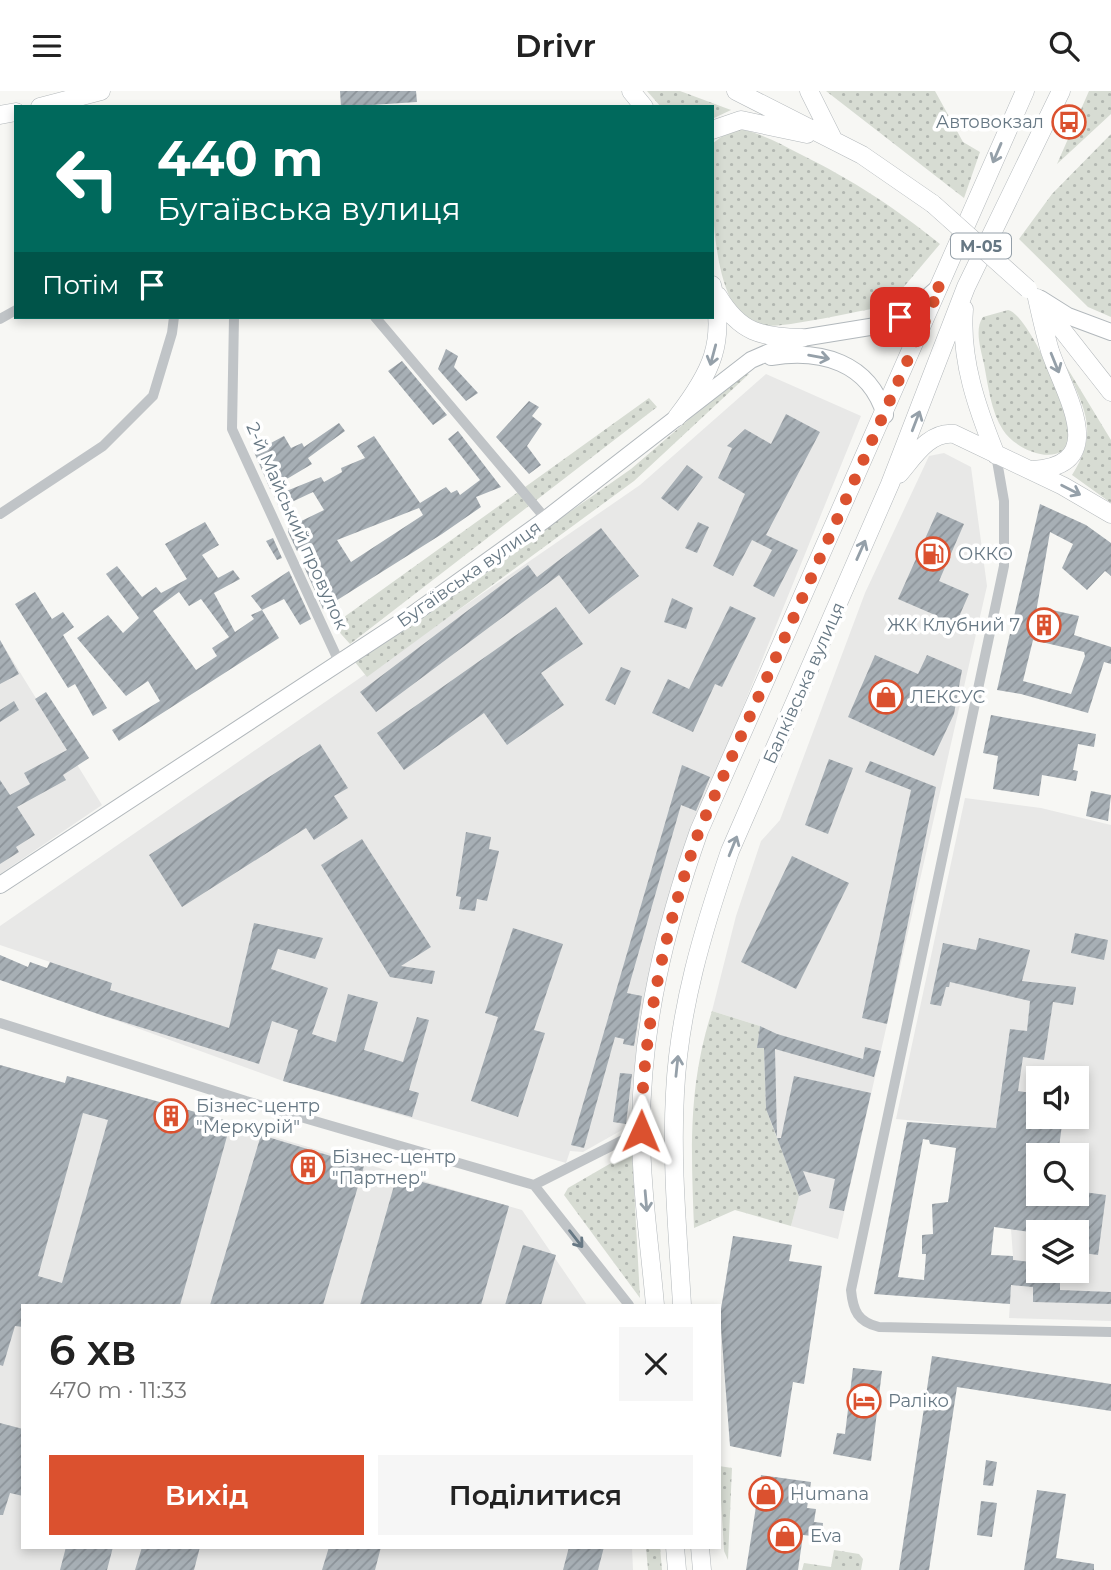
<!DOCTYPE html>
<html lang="uk">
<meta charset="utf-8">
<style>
body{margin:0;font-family:Montserrat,sans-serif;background:#f6f6f6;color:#222;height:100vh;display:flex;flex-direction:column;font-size:26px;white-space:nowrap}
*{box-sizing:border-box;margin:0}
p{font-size:23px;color:#767676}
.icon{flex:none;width:38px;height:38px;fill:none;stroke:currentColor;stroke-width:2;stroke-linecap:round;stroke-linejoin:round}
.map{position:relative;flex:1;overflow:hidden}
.side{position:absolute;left:21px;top:1213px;width:700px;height:245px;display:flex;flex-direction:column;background:#fff;border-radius:0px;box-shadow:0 4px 10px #0003}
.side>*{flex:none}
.banner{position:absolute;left:14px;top:14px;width:700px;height:214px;border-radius:0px;box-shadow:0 4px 10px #0003;background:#00695c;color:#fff;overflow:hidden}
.buttons{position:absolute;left:1026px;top:975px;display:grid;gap:14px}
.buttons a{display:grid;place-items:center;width:63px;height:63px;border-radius:0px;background:#fff;box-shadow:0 4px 10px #0003;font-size:35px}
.pin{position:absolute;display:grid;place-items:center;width:60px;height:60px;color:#fff;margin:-30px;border-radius:14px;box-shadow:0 4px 10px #0006}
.me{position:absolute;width:77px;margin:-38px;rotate:1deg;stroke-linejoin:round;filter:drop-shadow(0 0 5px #0008)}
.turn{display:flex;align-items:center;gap:24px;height:147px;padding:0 28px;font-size:32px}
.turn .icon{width:91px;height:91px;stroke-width:2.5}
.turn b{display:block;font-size:49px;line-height:60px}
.then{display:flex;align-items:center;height:66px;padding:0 28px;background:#0003;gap:14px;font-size:26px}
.round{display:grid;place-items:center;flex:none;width:74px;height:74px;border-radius:0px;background:#f6f6f6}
.overview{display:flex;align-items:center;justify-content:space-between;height:119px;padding:0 28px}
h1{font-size:42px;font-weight:600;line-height:52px}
.action{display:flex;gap:14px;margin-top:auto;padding:14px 28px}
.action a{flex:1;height:80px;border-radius:0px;background:#db512f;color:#fff;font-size:28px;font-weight:600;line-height:80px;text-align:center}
.action a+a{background:#f6f6f6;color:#222}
header{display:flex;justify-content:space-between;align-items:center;height:91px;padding:0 28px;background:#fff;font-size:32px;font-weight:600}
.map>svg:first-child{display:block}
.built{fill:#e8e8e7;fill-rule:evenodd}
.grass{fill:url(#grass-dots)}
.building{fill:url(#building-hatch);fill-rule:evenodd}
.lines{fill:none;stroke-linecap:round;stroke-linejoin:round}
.secondary-casing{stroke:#b2b8bc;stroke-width:18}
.primary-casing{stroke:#b3b8bb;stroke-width:19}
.minor{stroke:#c0c4c7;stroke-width:10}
.secondary{stroke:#fff;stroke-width:16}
.primary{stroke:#fff;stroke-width:18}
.primary-bridge-casing{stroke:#b3b8bb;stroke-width:19;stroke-linecap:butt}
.primary-bridge{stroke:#fff;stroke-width:18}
.oneway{stroke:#95a0a9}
.oneway2{stroke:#677884}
.route{stroke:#db512f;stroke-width:12;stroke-dasharray:0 21.6}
.labels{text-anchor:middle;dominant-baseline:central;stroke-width:7;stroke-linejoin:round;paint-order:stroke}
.shield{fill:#fff;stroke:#95a0a9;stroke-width:2}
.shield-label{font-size:16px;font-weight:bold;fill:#677884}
.poi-label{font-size:18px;fill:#677884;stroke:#fff;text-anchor:start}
.street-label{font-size:18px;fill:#677884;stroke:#fff}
</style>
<header><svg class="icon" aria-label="menu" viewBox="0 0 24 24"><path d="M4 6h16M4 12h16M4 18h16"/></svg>Drivr<svg class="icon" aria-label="search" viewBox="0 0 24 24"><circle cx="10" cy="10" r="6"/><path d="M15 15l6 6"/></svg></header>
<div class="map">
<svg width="1111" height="1479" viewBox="0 0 1111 1479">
<defs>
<pattern id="grass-dots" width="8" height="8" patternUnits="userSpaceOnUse" patternTransform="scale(1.75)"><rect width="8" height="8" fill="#d7dcd3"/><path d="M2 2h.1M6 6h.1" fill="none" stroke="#b2b7b1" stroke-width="1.8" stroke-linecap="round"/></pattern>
<pattern id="building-hatch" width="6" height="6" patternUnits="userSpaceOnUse" patternTransform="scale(1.75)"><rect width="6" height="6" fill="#a7afb5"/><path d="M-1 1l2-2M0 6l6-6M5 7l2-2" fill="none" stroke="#8c9399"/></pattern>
</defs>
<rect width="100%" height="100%" fill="#f7f7f4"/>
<!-- built -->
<path class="built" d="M 766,283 L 861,325 L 672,791 L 639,930 L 630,1023 L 622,1039 L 583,1061 L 570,1060 L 566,1072 L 283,990 L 101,924 L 112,892 L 0,854 L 0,835 L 640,394 Z
M 944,362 L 971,376 L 987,495 L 838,1148 L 791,1135 L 799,1104 L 766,1018 L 764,958 L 757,957 L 760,935 L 712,920 L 736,825 L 761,750 L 780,729 L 865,502 L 929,365 Z
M 0,549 L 102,714 L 0,783 Z
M 965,707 L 1041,717 L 1111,734 L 1111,1230 L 1009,1227 L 1013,1165 L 1011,1138 L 1017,1088 L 1012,1039 L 896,1028 ZM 1038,987 L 1076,987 L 1076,1026 L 1038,1026 ZM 1038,1064 L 1076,1064 L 1076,1102 L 1038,1102 ZM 1038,1141 L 1076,1141 L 1076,1180 L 1038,1180 Z
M 0,974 L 65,992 L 67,985 L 522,1119 L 587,1214 L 23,1214 L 23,1456 L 632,1456 L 633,1479 L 0,1479 Z"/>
<!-- grass -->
<path class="grass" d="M 647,0 L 680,0 L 731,19 L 712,28 L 712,16 L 661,16 Z
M 826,0 L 935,0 L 963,51 L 980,61 L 964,107 Z
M 1089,0 L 1111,0 L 1111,23 L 1057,73 Z
M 741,38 C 762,43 781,53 800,63 C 856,91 891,114 940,153 L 891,211 L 877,217 C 847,222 794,235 766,235 C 707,234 712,93 712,53 L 725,43 Z
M 1111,43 L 1111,226 L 1088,216 L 1019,148 L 1052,103 Z
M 1008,219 C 1022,222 1043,265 1049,279 C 1055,295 1074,329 1071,345 C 1064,380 1015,359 1003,339 C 991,321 988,294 984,273 C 981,259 974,238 983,226 Z
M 1066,275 L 1111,349 L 1111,412 L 1072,384 C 1100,340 1084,318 1066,275 Z
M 744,281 L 749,283 L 634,390 L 367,586 L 355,571 L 631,378 Z
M 649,307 L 657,316 L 350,553 L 333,534 Z
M 712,920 L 760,935 L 757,957 L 764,957 L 766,1018 L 799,1105 L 791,1135 L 735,1119 L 694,1137 C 691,1059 688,995 712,920 Z
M 632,1060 L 640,1207 L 564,1104 L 568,1097 Z
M 719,1375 L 732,1377 L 728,1469 L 724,1460 Z
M 646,1456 L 660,1456 L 662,1479 L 648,1479 Z
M 834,1459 L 859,1463 L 863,1468 L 861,1479 L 802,1479 L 804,1472 L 831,1476 Z"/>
<!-- building -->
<path class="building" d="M 340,0 L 416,0 L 417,11 L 341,16 Z
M 446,258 L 458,265 L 454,276 L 478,302 L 466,310 L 438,278 Z
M 402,270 L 447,324 L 433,334 L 388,280 Z
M 529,310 L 539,316 L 532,325 L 542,333 L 527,355 L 541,374 L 529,383 L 496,346 Z
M 786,323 L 820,341 L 766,444 L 798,459 L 774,506 L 753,495 L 772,459 L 752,449 L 733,485 L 713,475 L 745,403 L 718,387 L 732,357 L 727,355 L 745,338 L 771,353 Z
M 339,332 L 345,340 L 308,367 L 312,373 L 270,398 L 254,361 L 284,345 L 291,357 L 302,352 L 304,356 Z
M 458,340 L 501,396 L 476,406 L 481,416 L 442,443 L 323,518 L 302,471 L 307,468 L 301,457 L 297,460 L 288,441 L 289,436 L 324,419 L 313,401 L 279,417 L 274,405 L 321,386 L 324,391 L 342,381 L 341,377 L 365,367 L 357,355 L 374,345 L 420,412 L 446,396 L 451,402 L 457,399 L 460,404 L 480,389 L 448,348 ZM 419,417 L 423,424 L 351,471 L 337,449 Z
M 687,374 L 703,386 L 678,420 L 661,407 Z
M 1040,413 L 1086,434 L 1111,452 L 1111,485 L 1105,480 L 1087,499 L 1062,477 L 1073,453 L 1050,441 L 1034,533 L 1043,517 L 1079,525 L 1074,544 L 1111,556 L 1111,573 L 1104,571 L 1088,622 L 1021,603 L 997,599 ZM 1033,549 L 1084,561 L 1085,565 L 1071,603 L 1023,590 Z
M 937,421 L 964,433 L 939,490 L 969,503 L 954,537 L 933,528 L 935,524 L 898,508 Z
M 205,431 L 219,454 L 202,464 L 218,487 L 233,479 L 240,488 L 214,502 L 235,541 L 254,528 L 251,524 L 262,519 L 279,547 L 119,650 L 112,639 L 160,610 L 148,590 L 126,605 L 77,547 L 108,524 L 123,542 L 139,527 L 106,483 L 117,475 L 142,506 L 156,496 L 161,502 L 187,488 L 165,453 ZM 179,501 L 189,515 L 201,508 L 229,546 L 212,557 L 217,565 L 196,579 L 153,520 Z
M 698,431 L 709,436 L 697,462 L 685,457 Z
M 601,437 L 639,485 L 589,523 L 559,484 L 376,621 L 360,601 L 528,474 L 537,486 Z
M 273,447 L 282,467 L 277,469 L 266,450 Z
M 289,480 L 311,528 L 300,534 L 284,508 L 262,519 L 251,505 Z
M 35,501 L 52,528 L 63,521 L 74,536 L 63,544 L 107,617 L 93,625 L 75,593 L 68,597 L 15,513 Z
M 672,507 L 693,517 L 686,538 L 664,531 Z
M 730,515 L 756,527 L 722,596 L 715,593 L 693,641 L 652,622 L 668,588 L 689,598 Z
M 556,516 L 583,553 L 541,582 L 564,614 L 507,654 L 484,622 L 404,679 L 377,642 Z
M 0,549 L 19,583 L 0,593 Z
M 875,564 L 918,583 L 927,564 L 962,579 L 954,623 L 934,665 L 848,626 Z
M 621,576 L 631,580 L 615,614 L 605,609 Z
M 46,601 L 89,667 L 63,684 L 66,689 L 17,716 L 35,744 L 16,756 L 19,761 L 0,773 L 0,689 L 10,704 L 30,693 L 24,682 L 67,659 L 35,608 Z
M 14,610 L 19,619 L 0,631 L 0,619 Z
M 991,624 L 1096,643 L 1094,656 L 1078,653 L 1073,679 L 1078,680 L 1076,690 L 1042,684 L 1039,705 L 993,698 L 998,665 L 983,662 Z
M 320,653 L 348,697 L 334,705 L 348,727 L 314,749 L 306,737 L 182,816 L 149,764 Z
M 829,668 L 853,677 L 828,743 L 805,734 Z
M 870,670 L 936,696 L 887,933 L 862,927 L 911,699 L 865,681 Z
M 682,674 L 710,686 L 696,720 L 681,714 L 627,902 L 642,905 L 634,955 L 623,953 L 624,948 L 615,946 L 584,1057 L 571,1054 Z
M 1091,700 L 1111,704 L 1108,730 L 1086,725 Z
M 466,741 L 491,746 L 489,758 L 499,760 L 487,810 L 477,808 L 475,820 L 459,818 L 461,806 L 456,805 Z
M 362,748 L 431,856 L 401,875 L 435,880 L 432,893 L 390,886 L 321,774 Z
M 792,765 L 849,792 L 796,898 L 741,871 Z
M 254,832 L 323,847 L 315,868 L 278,858 L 271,878 L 328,897 L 312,943 L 336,951 L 348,903 L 378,911 L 364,959 L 403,971 L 417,926 L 429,929 L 409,999 L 419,1002 L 412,1026 L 283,990 L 298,939 L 272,930 L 259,973 L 101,924 L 0,889 L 0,864 L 28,876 L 30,871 L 47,877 L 50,871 L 112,892 L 110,899 L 229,937 Z
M 513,837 L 563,853 L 534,939 L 545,942 L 518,1026 L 471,1010 L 498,926 L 485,922 Z
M 1075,842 L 1108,849 L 1104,869 L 1071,862 Z
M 979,847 L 1030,859 L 1022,890 L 1076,896 L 1073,914 L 1053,911 L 1044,969 L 1023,966 L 1018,1000 L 1038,1003 L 1038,1026 L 1063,1026 L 1058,1064 L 1038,1064 L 1038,1102 L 1076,1102 L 1076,1100 L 1106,1104 L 1098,1164 L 1076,1161 L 1076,1141 L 1030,1141 L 994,1136 L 991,1164 L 1013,1165 L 1013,1169 L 1038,1172 L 1038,1180 L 1060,1180 L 1060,1199 L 1111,1201 L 1111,1213 L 1033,1211 L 1033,1196 L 1011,1194 L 1010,1213 L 874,1203 L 907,1031 L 996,1037 L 1010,938 L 1027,940 L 1030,910 L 950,891 L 949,896 L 946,896 L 941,915 L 930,913 L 943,852 L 976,859 ZM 923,1048 L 929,1049 L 930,1053 L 956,1057 L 948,1111 L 932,1113 L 933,1143 L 922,1144 L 922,1163 L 926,1163 L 924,1189 L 898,1186 Z
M 760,935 L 777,943 L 863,968 L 865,956 L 881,960 L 874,986 L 775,958 L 777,1046 L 766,1018 L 764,957 L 757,957 Z
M 0,974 L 65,992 L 67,985 L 231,1031 L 180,1214 L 23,1214 L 23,1236 L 15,1235 L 3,1275 L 0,1274 ZM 83,1022 L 108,1029 L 62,1192 L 38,1185 Z
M 620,982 L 632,983 L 626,1033 L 613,1031 Z
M 794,985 L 871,1002 L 844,1120 L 829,1117 L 835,1088 L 803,1080 L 811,1100 L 799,1105 L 777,1047 L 781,1047 Z
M 261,1044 L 364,1075 L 323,1214 L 210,1214 Z
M 397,1084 L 509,1115 L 481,1214 L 360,1214 Z
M 733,1145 L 792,1154 L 789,1170 L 822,1175 L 804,1293 L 793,1291 L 781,1366 L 730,1355 L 720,1224 Z
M 523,1154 L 556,1164 L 541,1214 L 505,1214 Z
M 932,1265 L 1111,1293 L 1111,1320 L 957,1296 L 929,1479 L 899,1479 Z
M 853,1277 L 882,1280 L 871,1370 L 833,1363 L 837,1342 L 845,1343 Z
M 0,1332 L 23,1338 L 23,1405 L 10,1402 L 3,1424 L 0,1424 Z
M 986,1369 L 997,1371 L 993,1395 L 983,1394 Z
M 761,1384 L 811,1391 L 807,1417 L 816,1418 L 814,1431 L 823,1432 L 821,1446 L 803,1444 L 798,1479 L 746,1479 Z
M 1037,1399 L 1066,1403 L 1056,1467 L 1094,1473 L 1094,1479 L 1024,1479 Z
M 981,1410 L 997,1412 L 992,1446 L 977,1444 Z
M 66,1456 L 113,1456 L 107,1479 L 60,1479 Z
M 142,1456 L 200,1456 L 194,1479 L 135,1479 Z
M 329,1456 L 381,1456 L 375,1479 L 322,1479 Z
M 569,1456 L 604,1456 L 598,1479 L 563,1479 Z"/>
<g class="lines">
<defs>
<path id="secondary" d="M 1041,208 L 1068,225 L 1111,241
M 771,266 C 821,258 869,271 885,324
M 0,794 L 412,524 L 546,428 L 751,269 L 802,247 L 882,234 L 917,215 L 939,196"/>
<path id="primary" d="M 631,0 L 644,16
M 736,0 L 862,64 L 933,113
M 809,0 L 833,48
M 40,16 L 101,0
M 0,24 L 16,21
M 712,39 L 741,29 L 807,43
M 718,205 C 740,242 761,246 802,247
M 1038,208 L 1111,301
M 964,218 C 960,269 977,317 996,364
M 677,326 C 711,282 727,251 712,194
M 1033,379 C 1111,374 1065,304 1050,260 C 1045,243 1041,225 1037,207
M 899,383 C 913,367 929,340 954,343 L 1063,395 L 1111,423
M 655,1214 C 650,1156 641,1097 641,1038 C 641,935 665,837 699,740 L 1025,0
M 682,1214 C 678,1144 671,1073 675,1002 C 679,918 703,839 730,760 L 890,393 L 966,196 L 1061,0
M 675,1456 L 677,1479
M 700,1456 L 702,1479"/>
</defs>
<!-- secondary casing -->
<use href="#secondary" class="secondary-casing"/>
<!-- primary casing -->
<use href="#primary" class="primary-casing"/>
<!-- minor -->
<path class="minor" d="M 234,226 L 232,338 L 340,573
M 375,226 L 546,428
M 0,228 L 16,219
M 996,364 L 1004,410 L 1004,475 L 851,1199 C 853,1220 858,1231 879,1236 L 1111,1241
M 0,423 L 103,355 L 153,305 L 172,242 L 174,226
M 0,932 L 246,1010 L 534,1094
M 534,1094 L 629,1214
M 534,1094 L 641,1040"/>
<!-- secondary -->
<use href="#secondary" class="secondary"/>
<!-- primary -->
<use href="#primary" class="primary"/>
<defs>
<path id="primary-bridge" d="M 933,113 L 1028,198"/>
</defs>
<!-- primary-bridge casing -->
<use href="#primary-bridge" class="primary-bridge-casing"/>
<!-- primary-bridge -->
<use href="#primary-bridge" class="primary-bridge"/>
</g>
<!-- one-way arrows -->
<defs><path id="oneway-shaft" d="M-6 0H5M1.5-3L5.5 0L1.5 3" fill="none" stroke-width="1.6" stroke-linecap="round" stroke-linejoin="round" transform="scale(1.75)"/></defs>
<g class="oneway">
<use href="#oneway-shaft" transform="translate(997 62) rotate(113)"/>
<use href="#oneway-shaft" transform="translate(713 264) rotate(105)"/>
<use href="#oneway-shaft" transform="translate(819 266) rotate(10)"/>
<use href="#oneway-shaft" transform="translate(1055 272) rotate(68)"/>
<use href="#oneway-shaft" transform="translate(916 330) rotate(-69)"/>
<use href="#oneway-shaft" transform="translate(1071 399) rotate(27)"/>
<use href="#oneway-shaft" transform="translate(861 459) rotate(-66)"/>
<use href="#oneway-shaft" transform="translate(733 755) rotate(-68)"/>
<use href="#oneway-shaft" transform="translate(677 975) rotate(-84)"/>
<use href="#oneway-shaft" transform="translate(646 1110) rotate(85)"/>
</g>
<use class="oneway2" href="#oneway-shaft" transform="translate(576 1148) rotate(52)"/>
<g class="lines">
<!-- route -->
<path class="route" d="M 641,1040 C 643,936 665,838 699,740 L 941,194 L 900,226"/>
</g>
<!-- icons -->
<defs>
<symbol id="bus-ring" viewBox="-11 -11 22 22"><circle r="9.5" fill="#fff" stroke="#db512f" stroke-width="1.5"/><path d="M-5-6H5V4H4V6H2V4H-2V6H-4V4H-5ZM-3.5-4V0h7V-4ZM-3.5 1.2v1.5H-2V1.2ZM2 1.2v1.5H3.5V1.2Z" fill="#db512f"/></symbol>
<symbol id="fuel-ring" viewBox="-11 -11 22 22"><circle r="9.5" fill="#fff" stroke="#db512f" stroke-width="1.5"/><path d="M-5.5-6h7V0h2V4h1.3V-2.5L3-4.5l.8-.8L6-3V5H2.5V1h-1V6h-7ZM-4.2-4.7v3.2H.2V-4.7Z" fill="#db512f"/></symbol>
<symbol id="building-ring" viewBox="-11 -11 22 22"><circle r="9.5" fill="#fff" stroke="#db512f" stroke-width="1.5"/><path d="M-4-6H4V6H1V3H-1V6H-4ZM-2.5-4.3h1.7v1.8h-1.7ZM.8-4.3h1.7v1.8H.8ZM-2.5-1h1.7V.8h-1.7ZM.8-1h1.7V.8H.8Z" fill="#db512f"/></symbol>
<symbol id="shop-ring" viewBox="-11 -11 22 22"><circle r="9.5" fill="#fff" stroke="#db512f" stroke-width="1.5"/><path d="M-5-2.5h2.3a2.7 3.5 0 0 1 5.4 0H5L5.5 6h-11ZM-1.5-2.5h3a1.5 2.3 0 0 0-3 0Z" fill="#db512f"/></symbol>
<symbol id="hotel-ring" viewBox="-11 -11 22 22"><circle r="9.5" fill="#fff" stroke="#db512f" stroke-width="1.5"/><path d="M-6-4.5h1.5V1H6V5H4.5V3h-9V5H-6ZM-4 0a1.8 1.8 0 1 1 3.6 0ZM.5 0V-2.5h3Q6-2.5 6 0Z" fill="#db512f"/></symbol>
</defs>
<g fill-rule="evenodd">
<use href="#bus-ring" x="1050" y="12" width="38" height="38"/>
<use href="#fuel-ring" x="914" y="444" width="38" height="38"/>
<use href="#building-ring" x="1025" y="515" width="38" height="38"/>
<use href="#shop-ring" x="867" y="587" width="38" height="38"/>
<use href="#building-ring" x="152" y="1006" width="38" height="38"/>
<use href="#building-ring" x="289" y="1057" width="38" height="38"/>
<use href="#hotel-ring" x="845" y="1291" width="38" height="38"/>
<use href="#shop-ring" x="747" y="1384" width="38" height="38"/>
<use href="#shop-ring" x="766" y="1426" width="38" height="38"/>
</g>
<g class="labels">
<!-- shield labels -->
<rect class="shield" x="951" y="142.5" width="60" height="25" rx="5"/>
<g class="shield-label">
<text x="981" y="155">М-05</text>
</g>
<!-- poi labels -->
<g class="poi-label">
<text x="1044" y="31" text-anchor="end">Автовокзал</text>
<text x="958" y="463">ОККО</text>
<text x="1020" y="534" text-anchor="end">ЖК Клубний 7</text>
<text x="910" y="606">ЛЕКСУС</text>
<text x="196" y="1015">Бізнес-центр<tspan x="196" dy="21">"Меркурій"</tspan></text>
<text x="332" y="1066">Бізнес-центр<tspan x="332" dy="21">"Партнер"</tspan></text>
<text x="888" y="1310">Раліко</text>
<text x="790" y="1403">Humana</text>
<text x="810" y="1445">Eva</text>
</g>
<!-- street labels -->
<g class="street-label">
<text transform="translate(297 435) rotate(66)">2-й Майський провулок</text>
<text transform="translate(469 483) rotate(-35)">Бугаївська вулиця</text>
<text transform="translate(804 592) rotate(-66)">Балківська вулиця</text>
</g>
</g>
</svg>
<div class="buttons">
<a><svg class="icon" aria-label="sound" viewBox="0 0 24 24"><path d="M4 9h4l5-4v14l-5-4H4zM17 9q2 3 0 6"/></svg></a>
<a><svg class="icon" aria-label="search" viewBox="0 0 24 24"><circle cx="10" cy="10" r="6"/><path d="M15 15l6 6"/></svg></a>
<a><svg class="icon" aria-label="layers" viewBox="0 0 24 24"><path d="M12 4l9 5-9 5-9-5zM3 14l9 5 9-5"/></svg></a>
</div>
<div class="pin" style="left:900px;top:226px;background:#d93025"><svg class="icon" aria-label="arrive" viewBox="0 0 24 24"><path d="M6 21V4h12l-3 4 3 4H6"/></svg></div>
<svg class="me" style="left:641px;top:1040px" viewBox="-20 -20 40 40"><path d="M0-17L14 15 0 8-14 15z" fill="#db512f" stroke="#fff" stroke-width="4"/></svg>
<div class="banner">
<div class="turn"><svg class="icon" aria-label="left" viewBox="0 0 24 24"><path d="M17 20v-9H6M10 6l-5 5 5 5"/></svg><div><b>440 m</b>Бугаївська вулиця</div></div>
<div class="then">Потім<svg class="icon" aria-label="arrive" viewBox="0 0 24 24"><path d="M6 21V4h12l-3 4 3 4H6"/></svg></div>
</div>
<section class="side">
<div class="overview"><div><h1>6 хв</h1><p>470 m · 11:33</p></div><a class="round"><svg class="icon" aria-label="close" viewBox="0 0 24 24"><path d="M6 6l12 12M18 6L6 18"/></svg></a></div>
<div class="action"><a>Вихід</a><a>Поділитися</a></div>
</section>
</div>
